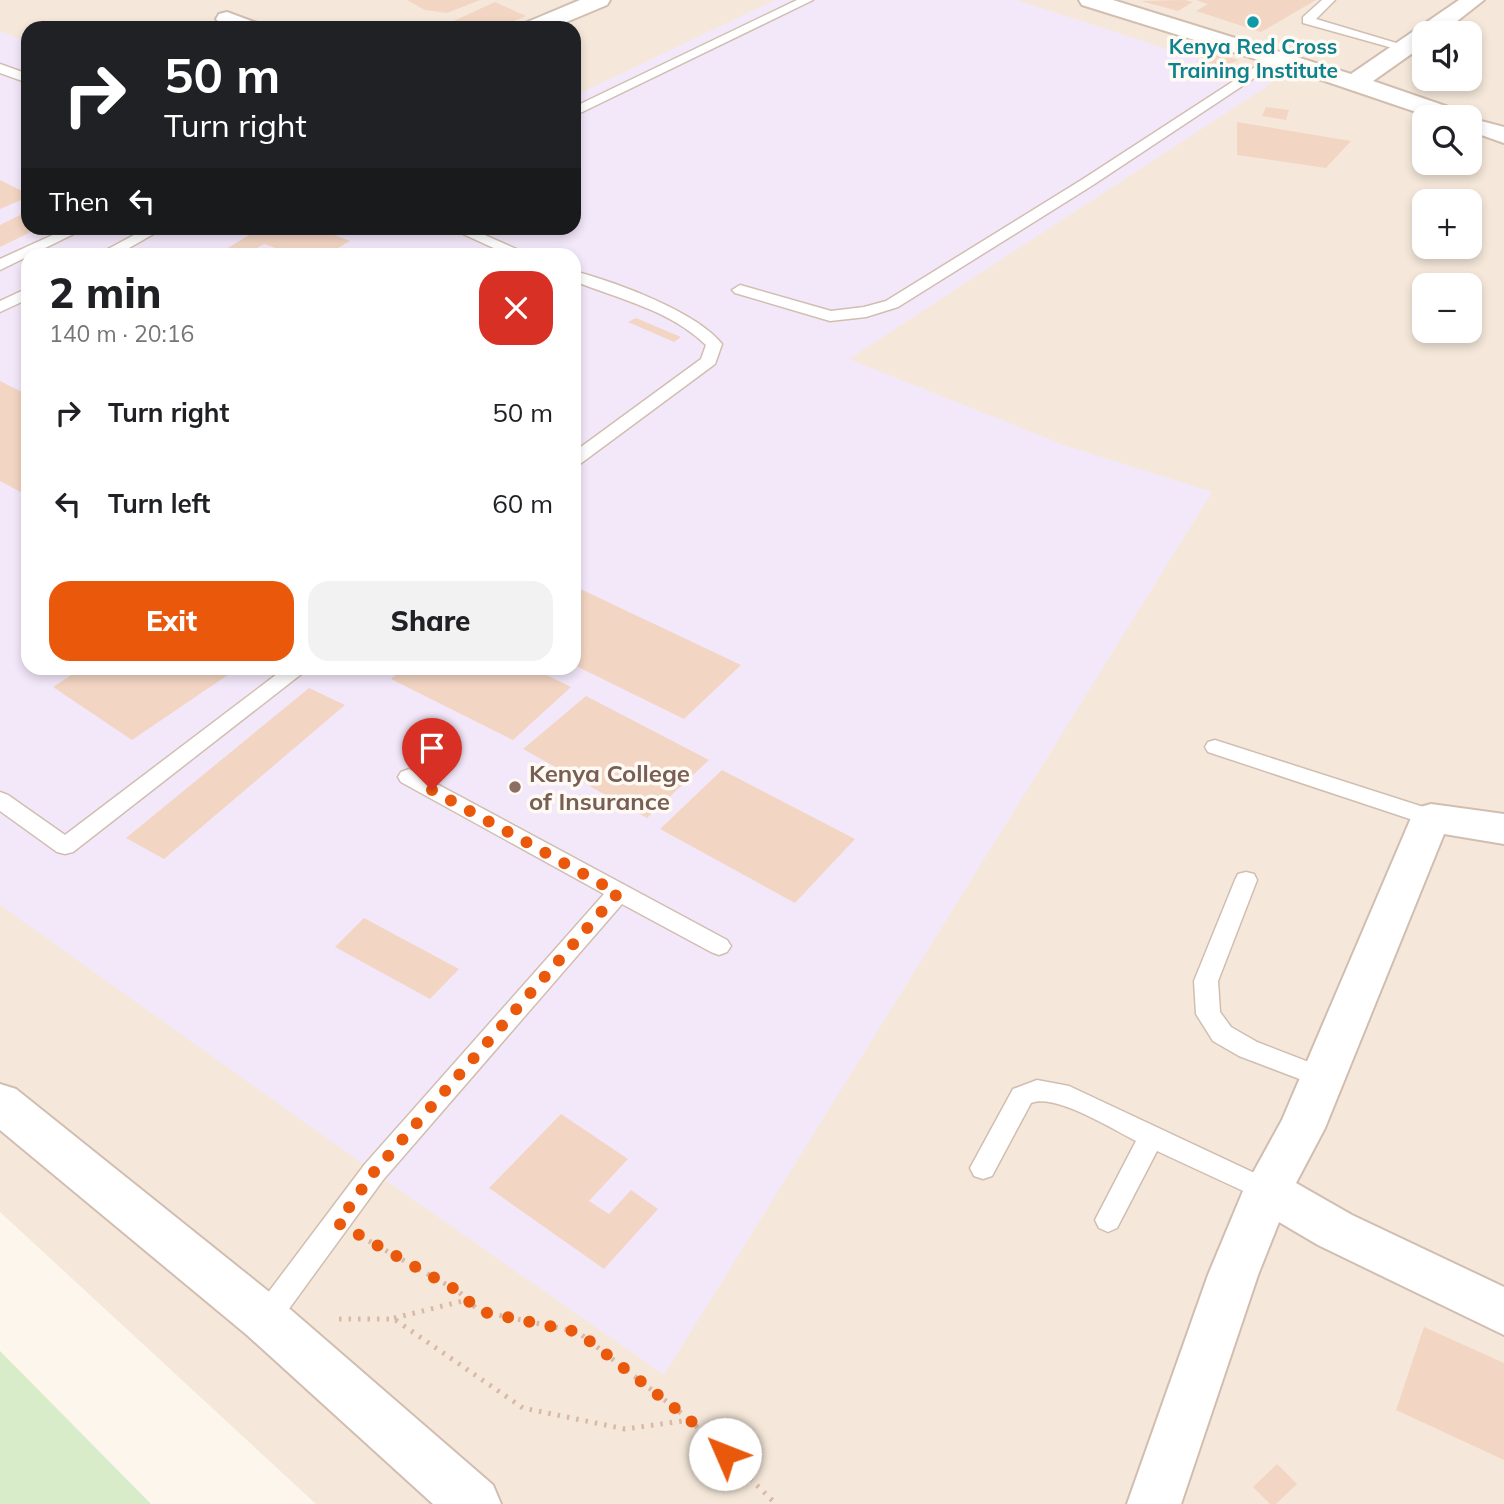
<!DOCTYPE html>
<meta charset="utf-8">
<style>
body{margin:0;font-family:Mulish,sans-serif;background:#f2f2f2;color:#202124;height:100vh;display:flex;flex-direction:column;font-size:26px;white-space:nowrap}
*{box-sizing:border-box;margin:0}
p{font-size:23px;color:#757577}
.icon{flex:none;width:38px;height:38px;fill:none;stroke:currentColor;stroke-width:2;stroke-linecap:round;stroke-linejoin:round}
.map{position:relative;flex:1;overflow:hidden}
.side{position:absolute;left:21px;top:248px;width:560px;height:427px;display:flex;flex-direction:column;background:#fff;border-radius:21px;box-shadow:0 4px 10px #0003}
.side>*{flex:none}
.top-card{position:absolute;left:21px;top:21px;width:560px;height:214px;border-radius:21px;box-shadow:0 4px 10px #0003;background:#202124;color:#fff;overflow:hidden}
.buttons{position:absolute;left:1412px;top:21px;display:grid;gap:14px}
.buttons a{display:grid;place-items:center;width:70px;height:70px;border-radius:14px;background:#fff;box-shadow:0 4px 10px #0003;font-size:35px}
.pin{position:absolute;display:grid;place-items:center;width:60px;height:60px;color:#fff;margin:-72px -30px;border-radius:50% 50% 50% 0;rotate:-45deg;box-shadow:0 0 7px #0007}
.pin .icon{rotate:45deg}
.me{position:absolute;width:77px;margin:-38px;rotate:314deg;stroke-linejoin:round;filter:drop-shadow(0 0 5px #0008)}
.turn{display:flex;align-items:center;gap:24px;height:147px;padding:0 28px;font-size:32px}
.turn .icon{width:91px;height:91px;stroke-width:2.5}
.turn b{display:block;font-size:49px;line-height:60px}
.then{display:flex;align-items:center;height:66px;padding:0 28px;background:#0003;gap:14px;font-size:26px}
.round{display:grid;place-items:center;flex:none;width:74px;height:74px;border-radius:21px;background:#f2f2f2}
.overview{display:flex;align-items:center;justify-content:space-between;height:119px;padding:0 28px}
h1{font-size:42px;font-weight:800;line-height:52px}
.action{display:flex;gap:14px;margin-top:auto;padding:14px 28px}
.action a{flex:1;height:80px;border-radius:21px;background:#ea580c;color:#fff;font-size:28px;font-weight:800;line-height:80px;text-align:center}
.action a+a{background:#f2f2f2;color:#202124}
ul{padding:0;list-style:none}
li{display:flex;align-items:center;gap:21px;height:91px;padding:0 28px}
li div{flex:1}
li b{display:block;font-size:26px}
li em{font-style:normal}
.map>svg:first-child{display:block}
.residential{fill:#f5e8da;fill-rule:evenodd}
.education{fill:#f3e8fa;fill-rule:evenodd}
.green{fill:#d8ecc9}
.building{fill:#f3d5c3}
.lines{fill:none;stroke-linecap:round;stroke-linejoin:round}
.lane-casing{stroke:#d1beb0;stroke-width:3}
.street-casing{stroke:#d1beb0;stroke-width:4}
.path{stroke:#d9b8a5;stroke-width:5;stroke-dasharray:2.5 7;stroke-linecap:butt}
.lane{fill:#fff;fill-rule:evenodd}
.street{fill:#fff;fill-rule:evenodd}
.route{stroke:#ea580c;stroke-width:12;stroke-dasharray:0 21.6}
.culture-dot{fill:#0f9aa8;stroke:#fffaf3;stroke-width:2.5}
.education-dot{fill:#8d6e63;stroke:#fffaf3;stroke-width:2.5}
.labels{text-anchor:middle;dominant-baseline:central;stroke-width:7;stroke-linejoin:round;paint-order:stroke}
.far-culture-label{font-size:21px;font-weight:bold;fill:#0d838f;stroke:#fffaf3}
.education-label{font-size:24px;font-weight:bold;fill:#785e54;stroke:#fffaf3;text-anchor:start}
</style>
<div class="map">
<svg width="1504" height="1504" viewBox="0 0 1504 1504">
<rect width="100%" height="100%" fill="#fdf6ec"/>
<!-- residential -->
<path class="residential" d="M 0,0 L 1504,0 L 1504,1504 L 316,1504 L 0,1212 ZM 28,28 L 574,28 L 574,228 L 28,228 ZM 1424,33 L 1470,33 L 1470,79 L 1424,79 ZM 1424,117 L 1470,117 L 1470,163 L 1424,163 ZM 1424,201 L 1470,201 L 1470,247 L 1424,247 ZM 28,256 L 574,256 L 574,668 L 28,668 ZM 1424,285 L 1470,285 L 1470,331 L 1424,331 Z"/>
<!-- education -->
<path class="education" d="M 775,0 L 1017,0 L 1272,83 L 849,359 L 1064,445 L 1212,492 L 664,1375 L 374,1172 L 0,905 L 0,31 L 28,42 L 28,228 L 574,228 L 574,96 ZM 28,256 L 574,256 L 574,668 L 28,668 Z"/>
<!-- green -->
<path class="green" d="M 0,1351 L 151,1504 L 0,1504 Z"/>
<!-- building -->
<path class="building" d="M 407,0 L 480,0 L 447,13 L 425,10 Z
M 1185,0 L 1193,2 L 1178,11 L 1141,1 Z
M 1196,0 L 1316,0 L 1261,32 L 1196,11 L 1208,4 Z
M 495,2 L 526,16 L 496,28 L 454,28 L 447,24 Z
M 1215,52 L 1238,60 L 1226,66 L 1196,62 Z
M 1266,107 L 1289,110 L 1286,120 L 1262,116 Z
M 1237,122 L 1351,141 L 1326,168 L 1237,155 Z
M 0,180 L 28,194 L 28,197 L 0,209 Z
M 28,211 L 28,228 L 39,228 L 0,247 L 0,225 Z
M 260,228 L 316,228 L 350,241 L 324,256 L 299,256 L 264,244 L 243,256 L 215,256 Z
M 636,318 L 681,337 L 674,342 L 628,322 Z
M 0,381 L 28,395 L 28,496 L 0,481 Z
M 574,586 L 741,665 L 684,719 L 574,665 Z
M 82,668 L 238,668 L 132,740 L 53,687 Z
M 404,668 L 532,668 L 571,687 L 513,740 L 391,679 Z
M 309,688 L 345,705 L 164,859 L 126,838 Z
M 586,696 L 709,760 L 647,818 L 523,749 Z
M 722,770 L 855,839 L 795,903 L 660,829 Z
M 364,918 L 459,969 L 430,999 L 335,947 Z
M 561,1114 L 628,1159 L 589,1201 L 609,1214 L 631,1190 L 658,1209 L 604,1269 L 489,1188 Z
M 1424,1327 L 1504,1363 L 1504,1460 L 1396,1410 Z
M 1277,1464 L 1297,1484 L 1276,1504 L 1270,1504 L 1253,1487 Z"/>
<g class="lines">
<defs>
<path id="lane" d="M 797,0 L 813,0 L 574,116 L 574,107 Z
M 1322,0 L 1335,0 L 1316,19 L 1413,48 L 1407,52 L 1303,23 L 1303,17 Z
M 1275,54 L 1280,55 L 1280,61 L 1093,185 L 898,307 L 866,317 L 830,321 L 735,293 L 732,290 L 740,285 L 831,311 L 864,307 L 886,301 L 1083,179 Z
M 0,64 L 28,74 L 28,83 L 0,73 Z
M 68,228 L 86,228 L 0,270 L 0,259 Z
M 147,228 L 164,228 L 115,256 L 95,256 Z
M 450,228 L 469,228 L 532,256 L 511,256 Z
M 574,271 C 615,282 696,311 722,344 L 715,364 L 580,464 L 574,465 L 574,452 L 701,359 L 706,345 C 670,310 619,299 574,281 Z
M 28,288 L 28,299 L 0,312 L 0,301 Z
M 285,668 L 309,668 L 73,852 L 65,854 L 57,852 L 0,811 L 0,792 L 8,795 L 65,835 Z
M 1215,740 L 1439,812 L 1442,818 L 1439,824 L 1431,826 L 1208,752 L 1205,747 L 1208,742 Z
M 409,769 L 727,940 L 731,946 L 727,952 L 719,955 L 711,952 L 622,904 L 383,1180 L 275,1328 L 265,1332 L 255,1328 L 251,1319 L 255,1310 L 365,1164 L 604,894 L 401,782 L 398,777 L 401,772 Z
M 1246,872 L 1254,874 L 1257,880 L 1218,981 L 1220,1012 L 1231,1027 L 1257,1042 L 1332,1071 L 1335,1078 L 1332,1085 L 1323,1088 L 1239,1056 L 1213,1041 L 1196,1014 L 1194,981 L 1235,880 L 1238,874 Z
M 1037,1080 L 1069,1086 L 1276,1183 L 1280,1191 L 1276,1199 L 1267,1202 L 1157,1151 L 1117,1228 L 1108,1232 L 1099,1228 L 1095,1220 L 1136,1141 C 1112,1129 1055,1093 1031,1103 L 992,1176 L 983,1179 L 974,1176 L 970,1168 L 1013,1089 Z"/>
<path id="street" d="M 580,0 L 610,0 L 607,5 L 552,28 L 522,28 L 525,23 Z
M 1079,0 L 1113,0 L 1351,74 L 1459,0 L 1484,0 L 1442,33 L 1424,33 L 1424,45 L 1373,81 L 1463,112 L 1466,117 L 1504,127 L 1504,143 L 1470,131 L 1470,117 L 1431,117 L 1310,76 L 1082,5 Z
M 227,12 L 257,23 L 260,28 C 246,28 225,32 216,19 L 219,14 Z
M 1431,804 L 1504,814 L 1504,844 L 1444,834 L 1325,1128 L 1296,1183 L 1352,1215 L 1504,1287 L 1504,1335 L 1318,1245 L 1279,1222 L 1258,1275 L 1181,1504 L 1127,1504 L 1208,1275 L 1243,1191 L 1282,1120 L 1411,818 L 1417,808 Z
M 0,1084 L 16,1089 L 283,1303 L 493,1485 L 501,1504 L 433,1504 L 247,1335 L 0,1130 Z"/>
</defs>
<!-- lane casing -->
<use href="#lane" class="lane-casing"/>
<!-- street casing -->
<use href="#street" class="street-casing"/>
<!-- path -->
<path class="path" d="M 369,1241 L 458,1291 L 479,1311 L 578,1332 L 690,1420
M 394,1318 L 467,1300
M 339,1319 L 394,1319 L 523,1408 L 625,1429 L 690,1420 L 776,1504"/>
<!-- lane -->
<use href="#lane" class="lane"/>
<!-- street -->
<use href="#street" class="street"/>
</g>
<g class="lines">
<!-- route -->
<path class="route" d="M 432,790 L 618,893 L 374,1172 L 338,1223 L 458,1291 L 479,1311 L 578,1332 L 690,1420 L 725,1454"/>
</g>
<!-- markers -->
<circle class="culture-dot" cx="1253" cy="22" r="7"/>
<circle class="education-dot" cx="515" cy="787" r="7"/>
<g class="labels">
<!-- far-culture labels -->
<g class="far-culture-label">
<text x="1253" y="46">Kenya Red Cross<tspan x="1253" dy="24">Training Institute</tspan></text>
</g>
<!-- education labels -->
<g class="education-label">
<text x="529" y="773">Kenya College<tspan x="529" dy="28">of Insurance</tspan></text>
</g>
</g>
</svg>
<div class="buttons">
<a><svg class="icon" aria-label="sound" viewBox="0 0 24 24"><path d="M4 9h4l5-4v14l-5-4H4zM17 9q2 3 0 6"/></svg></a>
<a><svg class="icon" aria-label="search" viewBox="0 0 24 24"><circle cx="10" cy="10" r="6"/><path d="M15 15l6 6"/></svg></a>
<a>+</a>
<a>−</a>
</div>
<div class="pin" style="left:432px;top:790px;background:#d93025"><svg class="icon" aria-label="arrive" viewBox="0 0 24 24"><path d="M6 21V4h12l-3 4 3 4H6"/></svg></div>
<svg class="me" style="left:725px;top:1454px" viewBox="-20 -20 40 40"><circle r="19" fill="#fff"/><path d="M0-13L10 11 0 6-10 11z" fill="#ea580c"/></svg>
<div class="top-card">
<div class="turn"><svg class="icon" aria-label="right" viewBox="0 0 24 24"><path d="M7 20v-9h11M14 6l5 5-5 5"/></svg><div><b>50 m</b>Turn right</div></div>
<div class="then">Then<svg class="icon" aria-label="left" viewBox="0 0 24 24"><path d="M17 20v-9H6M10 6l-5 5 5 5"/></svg></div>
</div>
<section class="side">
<div class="overview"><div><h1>2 min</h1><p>140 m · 20:16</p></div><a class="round" style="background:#d93025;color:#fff"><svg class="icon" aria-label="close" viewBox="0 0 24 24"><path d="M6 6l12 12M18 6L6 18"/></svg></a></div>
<ul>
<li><svg class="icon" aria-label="right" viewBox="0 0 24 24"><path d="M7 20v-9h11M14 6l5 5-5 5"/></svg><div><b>Turn right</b></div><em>50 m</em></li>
<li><svg class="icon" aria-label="left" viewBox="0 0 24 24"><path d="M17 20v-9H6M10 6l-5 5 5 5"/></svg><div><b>Turn left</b></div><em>60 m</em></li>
</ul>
<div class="action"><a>Exit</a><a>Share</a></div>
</section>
</div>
